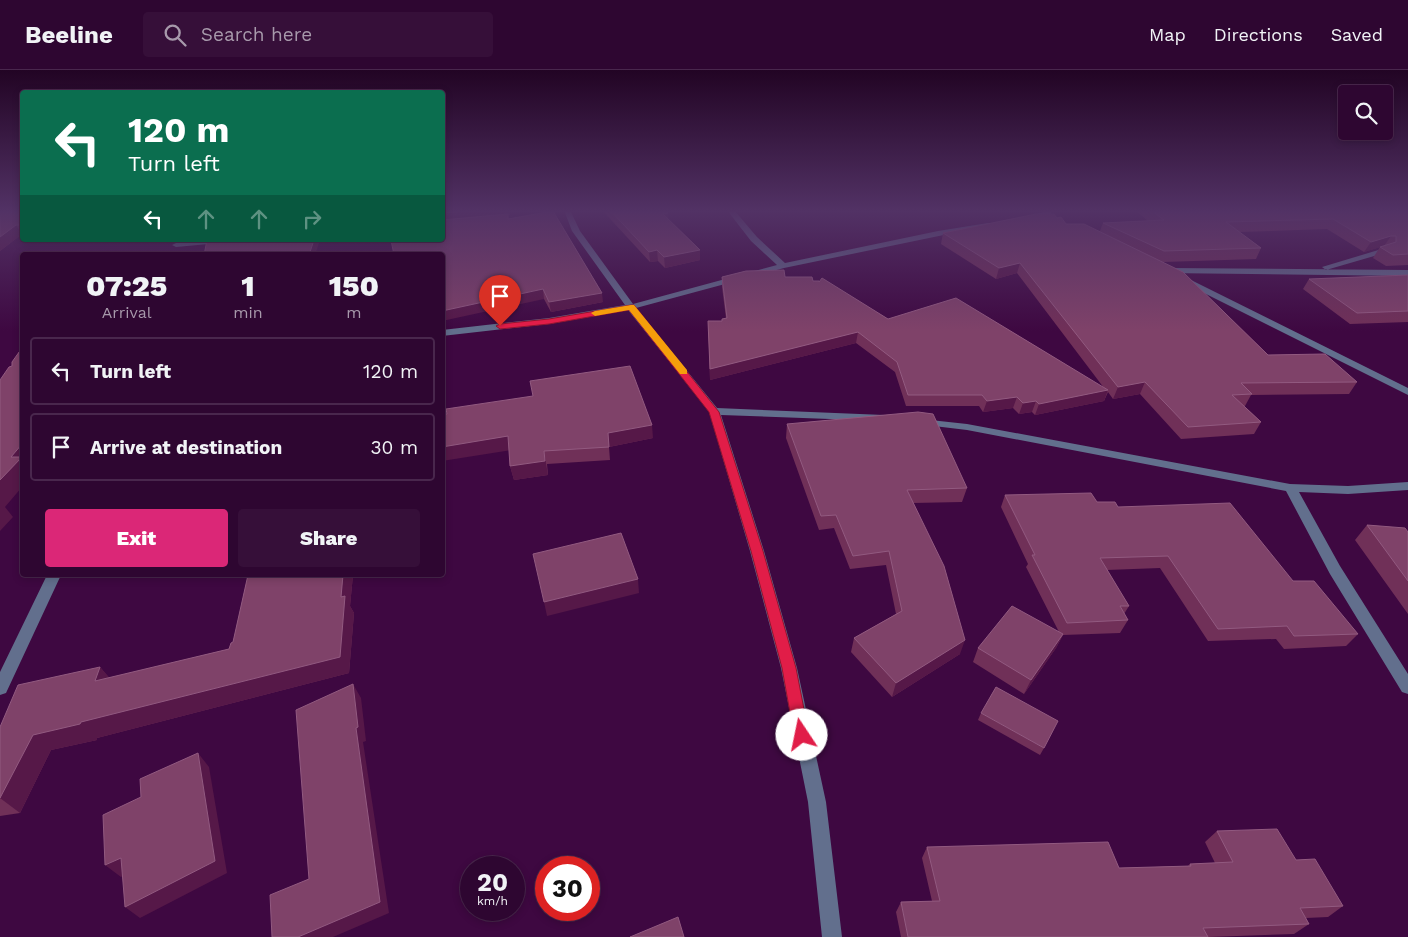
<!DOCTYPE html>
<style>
body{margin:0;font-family:"Work Sans",sans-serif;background:#360f39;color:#f1f3f6;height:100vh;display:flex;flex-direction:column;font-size:19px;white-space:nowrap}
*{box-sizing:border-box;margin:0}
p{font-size:16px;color:#a799ab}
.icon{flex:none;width:28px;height:28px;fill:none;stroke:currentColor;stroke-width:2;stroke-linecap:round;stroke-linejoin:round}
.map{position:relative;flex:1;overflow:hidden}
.details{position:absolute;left:20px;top:182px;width:425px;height:325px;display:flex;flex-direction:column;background:#2e0631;border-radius:5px;box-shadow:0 2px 8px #0003,0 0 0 1px #49274d}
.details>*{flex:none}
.top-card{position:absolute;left:20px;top:20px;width:425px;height:152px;border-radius:5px;box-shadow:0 2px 8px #0003,0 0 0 1px #49274d;background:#0b6e4f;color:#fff;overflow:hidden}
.fabs{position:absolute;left:1338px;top:15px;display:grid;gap:10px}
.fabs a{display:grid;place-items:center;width:55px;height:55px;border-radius:5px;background:#2e0631;box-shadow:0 2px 8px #0003,0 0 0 1px #49274d;font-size:25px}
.speed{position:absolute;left:460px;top:786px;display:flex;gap:10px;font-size:25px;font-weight:700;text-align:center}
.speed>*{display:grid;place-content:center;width:65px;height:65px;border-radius:50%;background:#2e0631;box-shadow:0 2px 8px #0003,0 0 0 1px #49274d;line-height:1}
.speed small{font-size:12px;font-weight:400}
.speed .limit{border:8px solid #d22;background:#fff;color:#111}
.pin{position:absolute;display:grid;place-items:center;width:42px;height:42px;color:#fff;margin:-51px -21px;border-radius:50% 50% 50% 0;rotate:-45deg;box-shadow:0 0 5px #0007}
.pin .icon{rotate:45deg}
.me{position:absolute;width:55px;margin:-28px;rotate:349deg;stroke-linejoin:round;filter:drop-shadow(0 0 4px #0008)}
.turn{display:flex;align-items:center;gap:18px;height:105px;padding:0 25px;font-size:22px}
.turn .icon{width:65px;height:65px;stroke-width:2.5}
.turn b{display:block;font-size:35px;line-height:42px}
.lanes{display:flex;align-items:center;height:48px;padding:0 25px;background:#0003;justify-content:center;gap:25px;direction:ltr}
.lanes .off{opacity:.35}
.eta{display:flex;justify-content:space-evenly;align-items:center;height:85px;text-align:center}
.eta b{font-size:30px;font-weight:800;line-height:35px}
.button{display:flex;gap:10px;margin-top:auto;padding:10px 25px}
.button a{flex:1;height:58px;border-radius:5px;background:#db2777;color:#fff;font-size:20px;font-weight:800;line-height:58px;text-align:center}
.button a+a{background:#360f39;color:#f1f3f6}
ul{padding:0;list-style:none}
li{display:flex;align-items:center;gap:15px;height:68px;margin:0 10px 8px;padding:0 15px;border:2px solid #49274d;border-radius:5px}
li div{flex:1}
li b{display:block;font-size:19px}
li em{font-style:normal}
header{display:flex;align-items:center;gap:30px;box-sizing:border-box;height:70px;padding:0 25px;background:#2e0631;border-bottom:1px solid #49274d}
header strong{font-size:24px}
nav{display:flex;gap:28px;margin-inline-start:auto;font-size:18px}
.search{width:350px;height:45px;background:#360f39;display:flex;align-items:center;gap:12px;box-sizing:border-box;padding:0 18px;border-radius:5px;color:#a799ab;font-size:19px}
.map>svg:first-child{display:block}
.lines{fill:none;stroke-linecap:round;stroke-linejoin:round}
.minor{fill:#626f8d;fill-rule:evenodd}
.wall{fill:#703058}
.shaded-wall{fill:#561848}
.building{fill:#7f4269;stroke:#925a80}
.route{fill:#e11d48;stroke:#92132f}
.slow{fill:#f59e0b}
</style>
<header>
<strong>Beeline</strong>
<div class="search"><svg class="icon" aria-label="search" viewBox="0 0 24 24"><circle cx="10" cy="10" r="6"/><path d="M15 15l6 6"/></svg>Search here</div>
<nav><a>Map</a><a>Directions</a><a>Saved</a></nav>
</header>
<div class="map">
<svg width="1408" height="867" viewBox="0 0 1408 867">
<rect width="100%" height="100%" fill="#3e0841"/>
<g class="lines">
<!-- minor -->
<path class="minor" d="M 564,140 L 570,140 L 580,161 L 633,234 L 777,195 L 751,171 L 727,140 L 734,140 L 757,167 L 785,193 L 938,161 L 988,153 L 992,155 L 784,198 L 636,238 L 717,338 L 884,345 L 890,348 L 884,351 L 721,345 L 764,481 L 797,598 L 826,732 L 842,867 L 822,867 L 808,732 L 781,598 L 750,481 L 709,341 L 628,240 L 549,254 L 442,266 L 442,260 L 549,248 L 625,235 L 572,161 Z
M 1048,141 L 1051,141 L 1051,145 L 1028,149 L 1024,147 Z
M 204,170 L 234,170 L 230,172 L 176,177 L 172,175 L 176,173 Z
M 1385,178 L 1388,178 L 1388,182 L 1326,200 L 1322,197 Z
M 1168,198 L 1408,200 L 1408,206 L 1165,203 L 1165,199 Z
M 1187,208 L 1408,318 L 1408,325 L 1184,213 L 1184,209 Z
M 921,349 L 967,354 L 1290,414 L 1348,416 L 1408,412 L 1408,420 L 1348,424 L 1299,422 L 1340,496 L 1408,604 L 1408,624 L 1402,622 L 1330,504 L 1286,421 L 967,360 L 917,354 L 915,352 Z
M 47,505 L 61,505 L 6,623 L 0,625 L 0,602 Z"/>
</g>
<!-- wall -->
<path class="wall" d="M 0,140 L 22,140 L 22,164 L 0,181 Z
M 442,140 L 510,140 L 510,145 L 508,145 L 509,149 L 603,232 L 551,242 L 544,229 Z
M 602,140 L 664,140 L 668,143 L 668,149 L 700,180 L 700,190 L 665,198 L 658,191 L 650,192 Z
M 1135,140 L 1408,140 L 1408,195 L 1386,196 L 1373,188 L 1380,177 L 1364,182 L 1327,159 L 1239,162 L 1261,178 L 1256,189 L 1163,192 L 1268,285 L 1357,312 L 1349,324 L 1251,325 L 1245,336 L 1244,336 L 1261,352 L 1254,364 L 1181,369 L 1140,324 L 1113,329 L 1108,322 L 1104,331 L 1035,345 L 1032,342 L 1019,344 L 1013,338 L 983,342 L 979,336 L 906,336 L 895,302 L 856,273 L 710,310 L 708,251 L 722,251 L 726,248 L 722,217 L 722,207 L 785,207 L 813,211 L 819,212 L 888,249 L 1104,318 L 1017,203 L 996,209 L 941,174 L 943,163 L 1057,148 L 1066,154 L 1100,161 L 1103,153 L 1148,151 Z
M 1408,205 L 1408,252 L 1350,254 L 1303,219 L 1309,209 Z
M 442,344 L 653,368 L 609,377 L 610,390 L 547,394 L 548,405 L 514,410 L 510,396 L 509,380 Z
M 787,354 L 967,418 L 962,432 L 913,433 L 960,584 L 892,627 L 851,582 L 854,568 L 896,544 L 886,495 L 850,499 L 834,458 L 819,460 L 786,368 Z
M 1005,425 L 1097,432 L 1118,437 L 1293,511 L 1358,564 L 1346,576 L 1284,579 L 1276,569 L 1208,571 L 1160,498 L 1107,500 L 1129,536 L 1124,544 L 1128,550 L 1120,563 L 1063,565 L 1056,578 L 1024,624 L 973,592 L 978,578 L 1059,562 L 1026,497 L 1028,494 L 1001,437 Z
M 1367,455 L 1408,462 L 1408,544 L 1355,470 Z
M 248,505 L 353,505 L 350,536 L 354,543 L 349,603 L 97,668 L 97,670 L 51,680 L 20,743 L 0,746 L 0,657 L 100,597 L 109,608 L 229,579 L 233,572 Z
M 981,643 L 1044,678 L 1040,685 L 978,650 Z
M 1217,761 L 1296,790 L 1343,836 L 1328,847 L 1306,848 L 1309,854 L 1294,864 L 1209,867 L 901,867 L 896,842 L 901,832 L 932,831 L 922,788 L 927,777 L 1119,798 L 1188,796 L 1190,794 L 1215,793 L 1205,772 Z"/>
<!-- shaded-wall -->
<path class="shaded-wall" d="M 478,140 L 510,140 L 510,145 L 508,145 L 510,153 L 442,152 L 442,143 Z
M 668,143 L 668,153 L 663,144 Z
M 16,155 L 22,164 L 0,181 L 0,167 Z
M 1391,166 L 1384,176 L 1364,182 L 1371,172 Z
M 314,170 L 320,170 L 315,185 L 309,185 Z
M 657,180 L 658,191 L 650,192 L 649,182 Z
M 700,180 L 700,190 L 665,198 L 664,187 Z
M 1020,193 L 1017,203 L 996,209 L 999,198 Z
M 543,219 L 544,229 L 442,251 L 442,241 Z
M 602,223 L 603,232 L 551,242 L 549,232 Z
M 858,262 L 856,273 L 710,310 L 710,299 Z
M 1145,312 L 1140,324 L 1113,329 L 1118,317 Z
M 1108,320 L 1104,331 L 1035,345 L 1039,334 Z
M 1017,327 L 1013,338 L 983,342 L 987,331 Z
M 1036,331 L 1032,342 L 1019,344 L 1023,333 Z
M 652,355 L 653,368 L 609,377 L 610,390 L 608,363 Z
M 508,366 L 511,380 L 442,391 L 442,377 Z
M 22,374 L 22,417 L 5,437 L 13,447 L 0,461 L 0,410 L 11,387 Z
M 544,381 L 548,405 L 514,410 L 510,396 Z
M 343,505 L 353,505 L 350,536 L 354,543 L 349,603 L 97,668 L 97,670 L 51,680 L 20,743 L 0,728 L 33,665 L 81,652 L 341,527 Z
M 638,509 L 639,523 L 547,546 L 544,532 Z
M 1063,564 L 1056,578 L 1024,624 L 1031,610 Z
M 965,570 L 960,584 L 892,627 L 896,613 Z
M 100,597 L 115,614 L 95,611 Z
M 353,614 L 361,628 L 366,671 L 363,672 L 389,843 L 333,867 L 298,867 L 356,658 Z
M 198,683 L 209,697 L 227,803 L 140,848 L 125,837 Z
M 121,788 L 136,800 L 121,807 L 105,795 Z"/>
<!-- building -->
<path class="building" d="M 0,140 L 22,140 L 22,155 L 16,155 L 0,167 Z
M 442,140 L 478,140 L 442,143 Z
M 610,140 L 664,140 L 668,143 L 663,144 L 700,180 L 664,187 L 657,180 L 649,182 Z
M 1151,140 L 1408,140 L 1408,184 L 1393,185 L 1380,177 L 1396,172 L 1396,166 L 1391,166 L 1371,172 L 1333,149 L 1226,152 L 1261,178 L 1164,181 L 1103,153 L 1164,150 Z
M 553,141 L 602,223 L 549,232 L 543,219 L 442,241 L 442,185 L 394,185 L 391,170 L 442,170 L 442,150 L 508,144 L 508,149 Z
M 1036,144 L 1054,144 L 1057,148 L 1061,147 L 1066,154 L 1084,154 L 1183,202 L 1268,285 L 1325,284 L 1357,312 L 1241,313 L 1252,324 L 1232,325 L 1261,352 L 1188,357 L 1145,312 L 1118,317 L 1020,193 L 999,198 L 943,163 Z
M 207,170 L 314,170 L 309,185 L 204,185 Z
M 784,200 L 785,207 L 812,207 L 813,211 L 819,211 L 819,212 L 822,208 L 888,249 L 956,228 L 1108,320 L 1039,334 L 1036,331 L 1023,333 L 1017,327 L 987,331 L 982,325 L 908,325 L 897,292 L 858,262 L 710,299 L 708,251 L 722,251 L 722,249 L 727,248 L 722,207 L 746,201 Z
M 1408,205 L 1408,241 L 1357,243 L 1309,209 Z
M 22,278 L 22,374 L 11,387 L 22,387 L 0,410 L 0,310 L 9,297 L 12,296 L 12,292 Z
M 630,296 L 652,355 L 608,363 L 609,377 L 544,381 L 545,391 L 510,396 L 508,366 L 442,377 L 442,344 L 447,344 L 446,339 L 533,326 L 530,311 Z
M 918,342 L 933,344 L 967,418 L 907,420 L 944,496 L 965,570 L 896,613 L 854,568 L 902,541 L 889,481 L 853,486 L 836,445 L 821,446 L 787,354 Z
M 1091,423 L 1097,432 L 1115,432 L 1118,437 L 1230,433 L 1293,511 L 1314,511 L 1358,564 L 1294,566 L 1287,556 L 1218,559 L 1168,486 L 1100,488 L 1129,536 L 1120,536 L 1128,550 L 1067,553 L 1032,485 L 1035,485 L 1005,425 Z
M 1367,455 L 1405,458 L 1408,462 L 1408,511 Z
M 621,463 L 638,509 L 544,532 L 533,484 Z
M 248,505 L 343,505 L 341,527 L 345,526 L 340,587 L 81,652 L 80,654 L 33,665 L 0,728 L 0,657 L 18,615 L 100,597 L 95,611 L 229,579 L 231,573 L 233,572 Z
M 1012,536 L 1063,564 L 1031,610 L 978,578 Z
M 353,614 L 358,657 L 356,658 L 380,832 L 298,867 L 272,867 L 270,825 L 309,809 L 296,640 Z
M 996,617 L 1058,651 L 1044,678 L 981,643 Z
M 198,683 L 215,791 L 125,837 L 121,788 L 105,795 L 103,745 L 141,727 L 140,709 Z
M 1277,759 L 1296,790 L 1315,789 L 1343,836 L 1300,838 L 1309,854 L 1203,858 L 1208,867 L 908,867 L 901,832 L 940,831 L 927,777 L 1108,772 L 1119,798 L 1191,796 L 1190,794 L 1233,792 L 1217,761 Z
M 678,847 L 684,867 L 630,867 Z"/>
<!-- sky -->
<linearGradient id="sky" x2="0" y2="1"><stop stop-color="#220424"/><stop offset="0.54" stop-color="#523265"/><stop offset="1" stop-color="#523265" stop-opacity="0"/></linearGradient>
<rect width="1408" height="261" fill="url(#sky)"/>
<!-- route -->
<path class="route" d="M 631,235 L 634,235 L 719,342 L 763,481 L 796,598 L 809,665 L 807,670 L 802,672 L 796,670 L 794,665 L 782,598 L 751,481 L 709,342 L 629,240 L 549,254 L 500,259 L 496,256 L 500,254 L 549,249 Z"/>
<!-- slow -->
<path class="slow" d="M 631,235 L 634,235 L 687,300 L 687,304 L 680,304 L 629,240 L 595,246 L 591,243 L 595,241 Z"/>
</svg>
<div class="fabs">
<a><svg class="icon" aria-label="search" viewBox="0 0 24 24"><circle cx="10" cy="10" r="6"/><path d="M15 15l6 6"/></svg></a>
</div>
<div class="speed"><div>20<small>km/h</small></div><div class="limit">30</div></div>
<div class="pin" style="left:500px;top:256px;background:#d93025"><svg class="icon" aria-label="arrive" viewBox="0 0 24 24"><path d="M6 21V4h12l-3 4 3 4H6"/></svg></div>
<svg class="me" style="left:802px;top:665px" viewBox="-20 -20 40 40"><circle r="19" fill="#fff"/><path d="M0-13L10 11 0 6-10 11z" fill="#e11d48"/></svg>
<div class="top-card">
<div class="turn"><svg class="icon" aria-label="left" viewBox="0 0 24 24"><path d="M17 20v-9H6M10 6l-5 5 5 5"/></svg><div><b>120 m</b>Turn left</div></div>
<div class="lanes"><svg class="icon" aria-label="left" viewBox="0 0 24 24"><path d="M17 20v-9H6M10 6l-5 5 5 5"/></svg><svg class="icon off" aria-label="ahead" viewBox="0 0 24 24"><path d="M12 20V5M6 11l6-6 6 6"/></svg><svg class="icon off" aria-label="ahead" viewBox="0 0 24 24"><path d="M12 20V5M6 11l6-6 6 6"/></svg><svg class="icon off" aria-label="right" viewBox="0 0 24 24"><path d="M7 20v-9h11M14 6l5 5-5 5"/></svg></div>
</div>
<section class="details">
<div class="eta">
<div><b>07:25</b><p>Arrival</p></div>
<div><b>1</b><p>min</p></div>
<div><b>150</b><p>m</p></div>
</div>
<ul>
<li><svg class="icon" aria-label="left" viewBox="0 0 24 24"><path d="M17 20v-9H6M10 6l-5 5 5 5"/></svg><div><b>Turn left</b></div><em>120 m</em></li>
<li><svg class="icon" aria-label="arrive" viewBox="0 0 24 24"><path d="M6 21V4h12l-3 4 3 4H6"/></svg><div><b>Arrive at destination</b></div><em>30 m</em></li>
</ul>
<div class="button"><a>Exit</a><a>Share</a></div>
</section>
</div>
